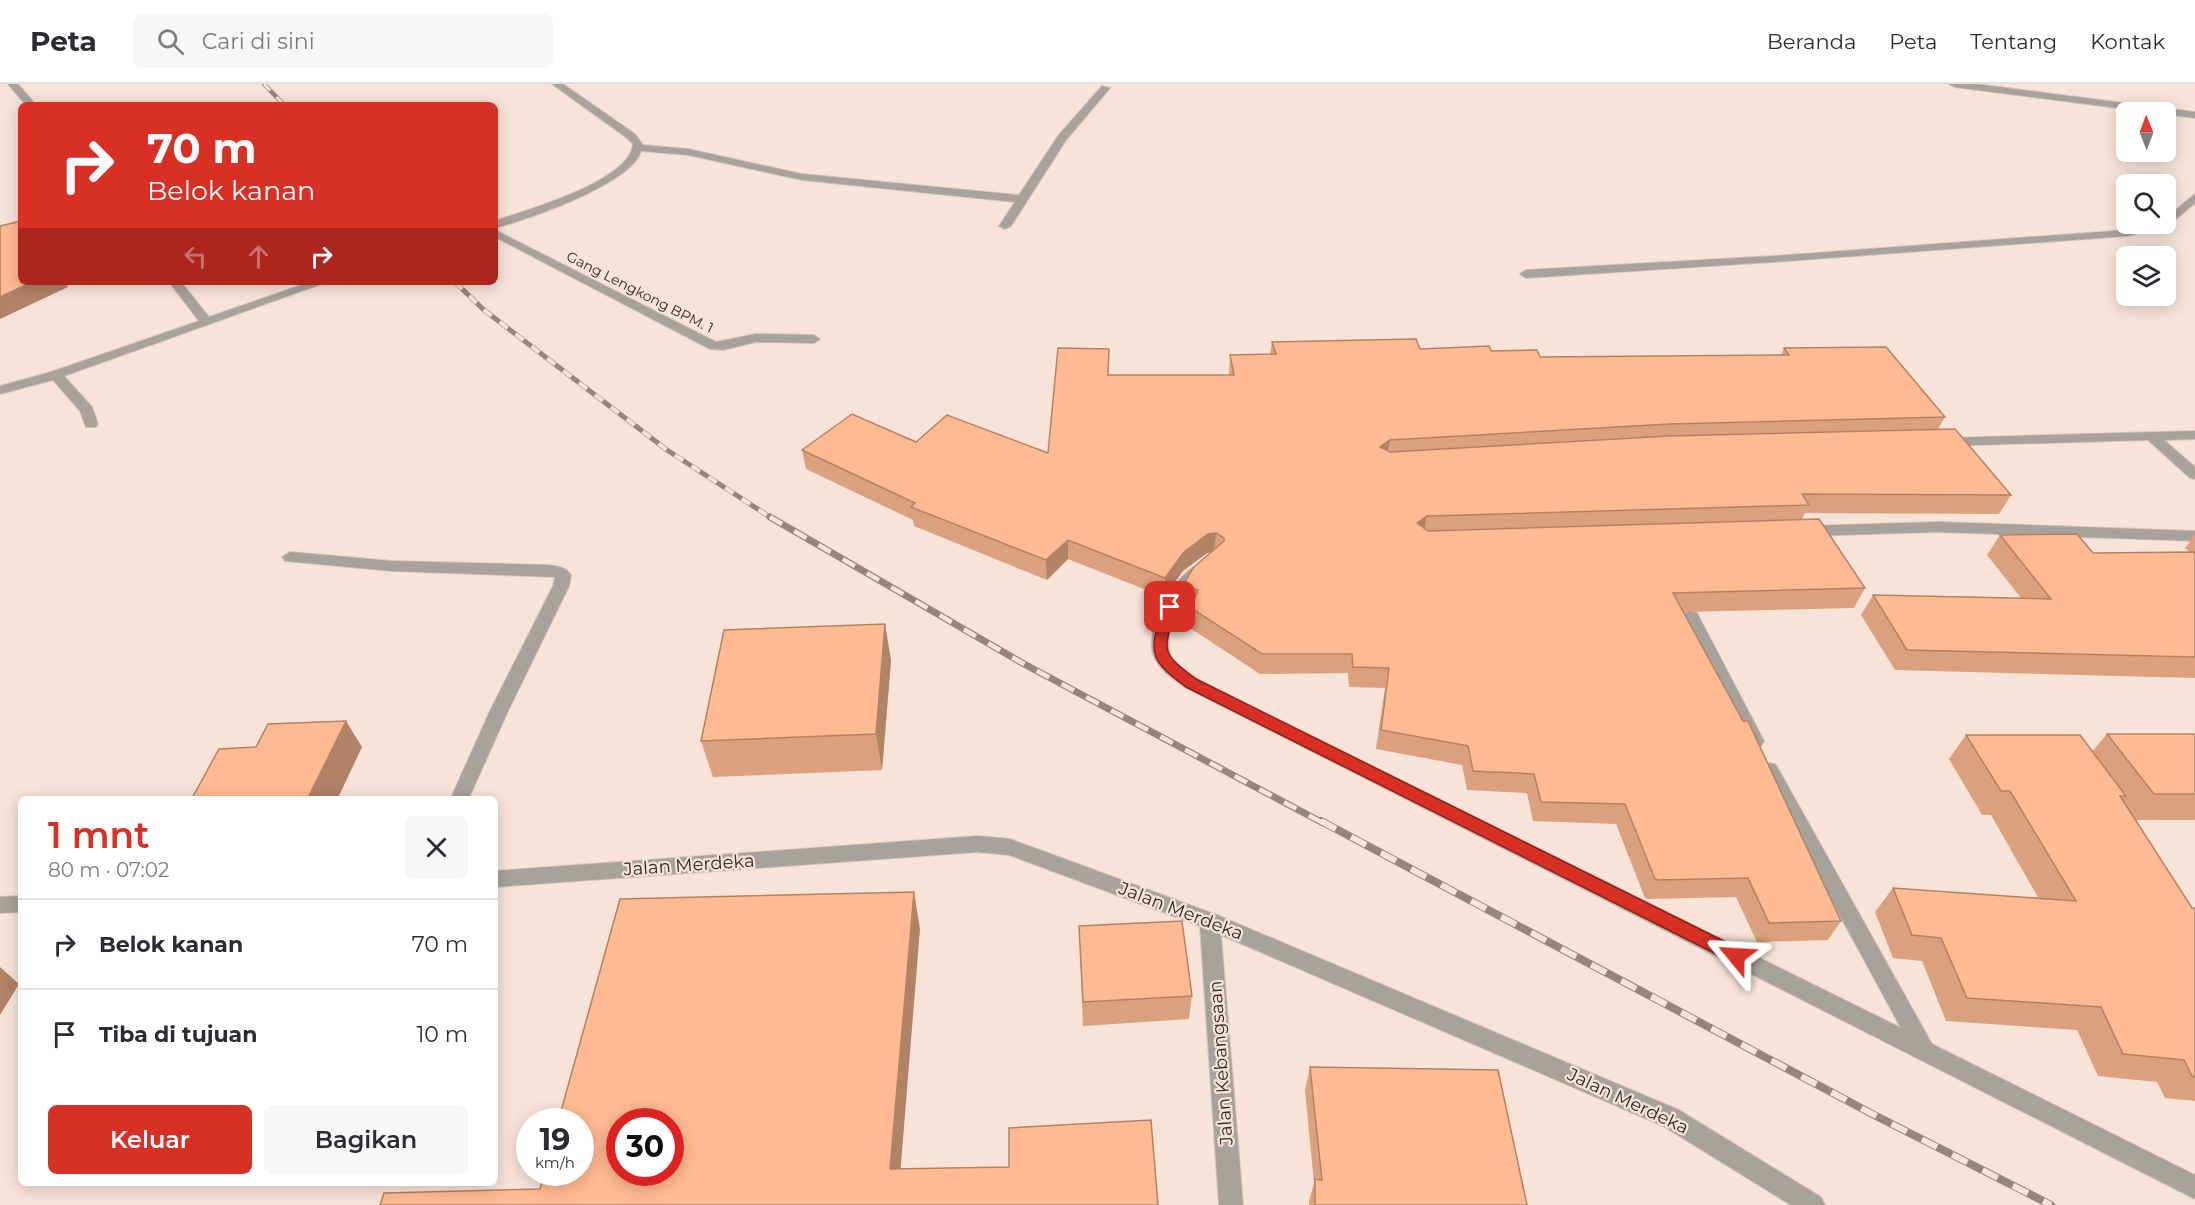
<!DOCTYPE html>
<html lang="id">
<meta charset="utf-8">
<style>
body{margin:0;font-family:Montserrat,sans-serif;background:#f7f7f7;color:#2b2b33;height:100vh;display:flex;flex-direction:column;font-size:22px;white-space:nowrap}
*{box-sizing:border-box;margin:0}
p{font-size:20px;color:#7c7c81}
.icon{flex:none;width:33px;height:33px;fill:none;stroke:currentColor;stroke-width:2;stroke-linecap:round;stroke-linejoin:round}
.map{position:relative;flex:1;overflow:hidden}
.details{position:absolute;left:18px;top:712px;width:480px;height:390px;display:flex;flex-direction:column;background:#fff;border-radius:9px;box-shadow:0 3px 15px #0003}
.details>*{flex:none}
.banner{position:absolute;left:18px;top:18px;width:480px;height:183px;border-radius:9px;box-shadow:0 3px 15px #0003;background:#d93025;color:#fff;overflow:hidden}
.needle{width:39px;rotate:359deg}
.tools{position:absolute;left:2116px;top:18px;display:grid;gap:12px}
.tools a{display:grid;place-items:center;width:60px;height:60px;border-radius:9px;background:#fff;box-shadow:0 3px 15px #0003;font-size:30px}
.speed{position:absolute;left:516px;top:1024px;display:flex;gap:12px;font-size:30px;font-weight:700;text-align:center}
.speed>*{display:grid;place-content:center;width:78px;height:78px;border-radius:50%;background:#fff;box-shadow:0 3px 15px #0003;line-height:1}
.speed small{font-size:15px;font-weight:400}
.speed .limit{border:9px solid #d22;background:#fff;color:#111}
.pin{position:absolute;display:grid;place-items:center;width:51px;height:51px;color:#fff;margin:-26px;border-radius:12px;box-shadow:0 3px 9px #0006}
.me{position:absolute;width:66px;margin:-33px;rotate:297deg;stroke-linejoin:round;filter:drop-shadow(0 0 4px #0008)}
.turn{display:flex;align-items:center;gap:21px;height:126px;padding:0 30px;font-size:27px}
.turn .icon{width:78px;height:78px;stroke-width:2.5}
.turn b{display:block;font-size:42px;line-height:51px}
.lanes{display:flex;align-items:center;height:57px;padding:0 30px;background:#0003;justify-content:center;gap:30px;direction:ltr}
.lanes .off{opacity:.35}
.round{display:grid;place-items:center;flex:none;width:63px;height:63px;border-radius:9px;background:#f7f7f7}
.head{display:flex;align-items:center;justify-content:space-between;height:102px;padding:0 30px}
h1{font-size:36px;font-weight:600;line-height:45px;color:#d93025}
.cta{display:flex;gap:12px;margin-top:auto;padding:12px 30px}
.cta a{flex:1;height:69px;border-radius:9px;background:#d93025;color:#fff;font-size:24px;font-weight:600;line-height:69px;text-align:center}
.cta a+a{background:#f7f7f7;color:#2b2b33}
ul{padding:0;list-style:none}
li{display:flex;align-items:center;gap:18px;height:90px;padding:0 30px;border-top:2px solid #e1e1e2}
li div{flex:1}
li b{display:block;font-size:22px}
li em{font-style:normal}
header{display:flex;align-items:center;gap:36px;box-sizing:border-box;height:84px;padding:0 30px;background:#fff;border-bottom:2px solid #e1e1e2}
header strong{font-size:28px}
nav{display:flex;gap:33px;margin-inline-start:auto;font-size:21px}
.search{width:420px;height:54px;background:#f7f7f7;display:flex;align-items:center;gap:15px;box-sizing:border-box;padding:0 21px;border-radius:9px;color:#7c7c81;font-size:22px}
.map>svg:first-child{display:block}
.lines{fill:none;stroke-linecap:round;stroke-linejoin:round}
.minor-casing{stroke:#d4c2b8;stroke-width:2}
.minor{fill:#a7a29a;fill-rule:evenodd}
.rail-far3-casing{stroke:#94867f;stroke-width:4.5}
.rail-far2-casing{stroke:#94867f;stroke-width:5}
.rail-far1-casing{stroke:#94867f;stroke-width:7}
.rail-casing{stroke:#94867f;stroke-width:8}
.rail-far3{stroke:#f8e3d8;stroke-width:3;stroke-dasharray:9;stroke-linecap:butt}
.rail-far2{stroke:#f8e3d8;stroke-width:4;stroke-dasharray:10;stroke-linecap:butt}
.rail-far1{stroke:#f8e3d8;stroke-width:4.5;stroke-dasharray:14;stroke-linecap:butt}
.rail{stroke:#f8e3d8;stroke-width:6;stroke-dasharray:17;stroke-linecap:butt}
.wall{fill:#dba07d}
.shaded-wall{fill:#b28266}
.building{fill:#ffba91;stroke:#b28266;stroke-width:1.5;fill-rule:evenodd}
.route{fill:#d93025;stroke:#8d1f18;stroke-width:1.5}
.labels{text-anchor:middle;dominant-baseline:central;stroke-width:4.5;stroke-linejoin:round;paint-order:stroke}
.far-street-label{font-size:14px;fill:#302925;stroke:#f8e3d8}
.near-street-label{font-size:18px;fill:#302925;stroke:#f8e3d8}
</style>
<header>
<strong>Peta</strong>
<div class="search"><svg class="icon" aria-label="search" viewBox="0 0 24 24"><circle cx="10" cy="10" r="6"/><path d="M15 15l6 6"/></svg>Cari di sini</div>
<nav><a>Beranda</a><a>Peta</a><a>Tentang</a><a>Kontak</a></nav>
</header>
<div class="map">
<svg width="2195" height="1121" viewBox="0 0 2195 1121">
<rect width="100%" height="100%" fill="#f8e3d8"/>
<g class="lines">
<defs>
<path id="minor" d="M 8,0 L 18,0 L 36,21 L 26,21 Z
M 552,0 L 563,0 L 635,50 L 643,61 L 688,65 L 802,90 L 1019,111 L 1058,52 L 1102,2 L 1110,4 L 1066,56 L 1011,142 L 1005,145 L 999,142 L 1015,118 L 802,96 L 688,71 L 641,67 C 633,99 527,136 495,144 L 495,137 C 530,125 607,103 628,73 C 631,70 632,65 633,60 L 627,54 Z
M 1949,0 L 1976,0 L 2195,28 L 2195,34 L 1954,3 Z
M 2195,110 L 2195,119 L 2169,141 L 2127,152 L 1773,178 L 1526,194 L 1520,190 L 1526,186 L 1773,172 L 2127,146 L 2166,140 L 2166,134 Z
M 495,146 L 716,258 L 756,250 L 814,251 L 820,255 L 814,259 L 756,258 L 723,266 L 710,265 L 495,153 Z
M 169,198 L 181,198 L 209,233 L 310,198 L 327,198 L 64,292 L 92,323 L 98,340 L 96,343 L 86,343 L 80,327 L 53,296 L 0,310 L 0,302 L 51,288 L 199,237 Z
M 2195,347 L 2195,355 L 2164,356 L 2195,383 L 2195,395 L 2190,394 L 2148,356 L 1944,362 L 1937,358 L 1944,354 Z
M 1939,438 L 2195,447 L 2195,457 L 1939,448 L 1805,452 L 1797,447 L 1805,442 Z
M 290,468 L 392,477 L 546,481 C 556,482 565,482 571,491 L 569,502 L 508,627 L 468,716 L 450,716 L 490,627 L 553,502 L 555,493 L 392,487 L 285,477 L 282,473 Z
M 1201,480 L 1209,485 C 1204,493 1195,498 1189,505 C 1178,518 1161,558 1172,574 C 1178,583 1189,589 1197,595 L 1901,944 L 1761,686 L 1764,681 L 1770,679 L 1776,681 L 1932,960 L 2195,1091 L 2195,1115 L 1185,603 C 1172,594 1158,585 1153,570 C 1145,544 1175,487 1201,480 Z
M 1691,527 L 1697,529 L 1699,533 L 1764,657 L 1761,662 L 1755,664 L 1749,662 L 1746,657 L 1683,533 L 1685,529 Z
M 978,752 L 1010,755 L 1217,831 L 1679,1026 L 1821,1113 L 1825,1121 L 1791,1121 L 1663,1042 L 1221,851 L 1243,1121 L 1219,1121 L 1200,842 L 1009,771 L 978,768 L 495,803 L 495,787 Z
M 21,812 L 21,828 L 0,829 L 0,813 Z"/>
</defs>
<!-- minor casing -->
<use href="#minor" class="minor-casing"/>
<!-- minor -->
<use href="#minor" class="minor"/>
<defs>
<path id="rail-far3" d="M 264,0 L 284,21"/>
<path id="rail-far2" d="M 455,198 L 484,226 L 667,366 L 773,435"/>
<path id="rail-far1" d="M 770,433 L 1024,580 L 1323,739"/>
<path id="rail" d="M 1321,737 L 1878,1033 L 2051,1121"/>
</defs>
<!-- rail-far3 casing -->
<use href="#rail-far3" class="rail-far3-casing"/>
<!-- rail-far2 casing -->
<use href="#rail-far2" class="rail-far2-casing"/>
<!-- rail-far1 casing -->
<use href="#rail-far1" class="rail-far1-casing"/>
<!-- rail casing -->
<use href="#rail" class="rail-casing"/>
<!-- rail-far3 -->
<use href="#rail-far3" class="rail-far3"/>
<!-- rail-far2 -->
<use href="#rail-far2" class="rail-far2"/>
<!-- rail-far1 -->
<use href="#rail-far1" class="rail-far1"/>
<!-- rail -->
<use href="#rail" class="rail"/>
</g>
<!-- wall -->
<path class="wall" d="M 1272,258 L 1420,265 L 1491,267 L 1540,273 L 1781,271 L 1784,264 L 1945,333 L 1938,345 L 2011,411 L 1999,430 L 1805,429 L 1802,435 L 1865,504 L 1854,524 L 1683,528 L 1841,837 L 1828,856 L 1757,858 L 1736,813 L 1648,815 L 1645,814 L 1616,740 L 1533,737 L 1527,709 L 1467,706 L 1462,681 L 1376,665 L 1385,604 L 1349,603 L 1348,589 L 1260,590 L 1190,544 L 1191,524 L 1182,520 L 1183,501 L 1211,469 L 1207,469 L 1183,487 L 1164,513 L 1068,475 L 1047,496 L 914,442 L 913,436 L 806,385 L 802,366 L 916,358 L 1048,369 L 1108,291 L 1229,291 L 1230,271 L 1270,270 Z
M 2000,451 L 2093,469 L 2190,468 L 2185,464 L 2195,451 L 2195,594 L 1895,586 L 1861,531 L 1873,511 L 2021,514 L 1987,471 Z
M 891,576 L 882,686 L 713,693 L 701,657 Z
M 2107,650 L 2195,650 L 2195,736 L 2135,736 L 2192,824 L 2195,824 L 2195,1017 L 2165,1014 L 2157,998 L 2098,992 L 2077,946 L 1946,937 L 1922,877 L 1893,874 L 1875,828 L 1893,804 L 2039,815 L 1991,731 L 1982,731 L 1949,675 L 1966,651 L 2092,668 Z
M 1079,842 L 1192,912 L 1189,935 L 1083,942 Z
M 1310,983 L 1527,1121 L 1309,1121 L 1309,1117 L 1314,1099 L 1305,1006 Z"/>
<!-- shaded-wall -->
<path class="shaded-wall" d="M 32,198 L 66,198 L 68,203 L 0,235 L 0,213 Z
M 1390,356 L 1386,375 L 1380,363 Z
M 1427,432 L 1423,452 L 1417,439 Z
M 1216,449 L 1214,468 L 1207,469 L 1183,487 L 1164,513 L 1165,494 L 1184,468 L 1208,450 Z
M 1068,456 L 1068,475 L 1047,496 L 1046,476 Z
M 885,540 L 891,576 L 882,686 L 876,650 Z
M 346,637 L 362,663 L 337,716 L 307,716 Z
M 914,808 L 920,845 L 898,1117 L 890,1085 Z
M 0,883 L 19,900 L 0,931 Z"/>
<!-- building -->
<path class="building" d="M 21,137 L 21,198 L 32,198 L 0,213 L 0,142 Z
M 1416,255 L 1420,265 L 1489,262 L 1491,267 L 1537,266 L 1540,273 L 1789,271 L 1784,264 L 1886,263 L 1945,333 L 1669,340 L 1390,356 L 1380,363 L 1390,368 L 1669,352 L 1955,345 L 2011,411 L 1802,410 L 1809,421 L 1427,432 L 1417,439 L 1428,447 L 1819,435 L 1865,504 L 1673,509 L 1743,637 L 1748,637 L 1841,837 L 1769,839 L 1748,794 L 1658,796 L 1655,795 L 1625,720 L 1541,718 L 1534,690 L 1473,687 L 1468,662 L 1381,646 L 1389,584 L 1353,583 L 1352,570 L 1262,570 L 1191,524 L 1198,506 L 1183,501 L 1193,484 L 1224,457 L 1224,454 L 1216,449 L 1208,450 L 1184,468 L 1165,494 L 1068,456 L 1046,476 L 911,423 L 915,419 L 802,366 L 852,330 L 916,358 L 947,331 L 1048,369 L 1058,264 L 1109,265 L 1108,291 L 1234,291 L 1230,271 L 1276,270 L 1272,258 Z
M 2077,450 L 2093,469 L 2195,468 L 2195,573 L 1907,566 L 1873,511 L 2051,515 L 2000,451 Z
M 885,540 L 876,650 L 701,657 L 724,546 Z
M 346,637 L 307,716 L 191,716 L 219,665 L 256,663 L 268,640 Z
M 2107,650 L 2195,650 L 2195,710 L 2154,710 Z
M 1966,651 L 2080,651 L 2126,712 L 2120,712 L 2192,824 L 2195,824 L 2195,993 L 2192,992 L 2184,976 L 2123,970 L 2101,923 L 1967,914 L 1941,854 L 1912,851 L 1893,804 L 2076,817 L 2010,707 L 2001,707 Z
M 914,808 L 890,1085 L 1009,1083 L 1009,1044 L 1151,1036 L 1158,1121 L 380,1121 L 384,1109 L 540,1105 L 544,1089 L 580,1089 L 580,1038 L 558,1038 L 620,815 ZM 620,1038 L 670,1038 L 670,1089 L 620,1089 Z
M 1182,837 L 1192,912 L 1083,918 L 1079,842 Z
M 1310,983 L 1498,986 L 1527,1121 L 1315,1121 L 1315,1095 L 1322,1096 Z"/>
<!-- route -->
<path class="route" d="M 1170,519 L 1177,523 C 1163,566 1159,568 1196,595 L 1742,866 L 1744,872 L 1742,877 L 1736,879 L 1730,877 L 1186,603 C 1155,579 1147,573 1160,534 C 1162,527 1162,521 1170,519 Z"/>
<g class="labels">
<!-- far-street labels -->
<g class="far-street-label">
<text transform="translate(640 208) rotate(27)">Gang Lengkong BPM. 1</text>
</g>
<!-- near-street labels -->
<g class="near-street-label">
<text transform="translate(689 781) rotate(-4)">Jalan Merdeka</text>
<text transform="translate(1181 827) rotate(21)">Jalan Merdeka</text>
<text transform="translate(1221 979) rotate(-94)">Jalan Kebangsaan</text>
<text transform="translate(1628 1017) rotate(25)">Jalan Merdeka</text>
</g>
</g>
</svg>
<div class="tools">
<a><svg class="needle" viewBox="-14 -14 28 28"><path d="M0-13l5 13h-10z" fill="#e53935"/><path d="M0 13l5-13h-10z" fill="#7c7c81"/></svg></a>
<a><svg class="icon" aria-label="search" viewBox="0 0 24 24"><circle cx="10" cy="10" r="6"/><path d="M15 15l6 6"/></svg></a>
<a><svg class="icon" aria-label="layers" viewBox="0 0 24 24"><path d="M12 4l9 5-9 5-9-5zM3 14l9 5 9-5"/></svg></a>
</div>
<div class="speed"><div>19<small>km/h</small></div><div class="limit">30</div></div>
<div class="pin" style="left:1170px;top:523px;background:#d93025"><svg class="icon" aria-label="arrive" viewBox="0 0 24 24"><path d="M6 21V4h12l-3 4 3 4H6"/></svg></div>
<svg class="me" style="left:1736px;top:872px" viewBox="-20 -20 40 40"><path d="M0-17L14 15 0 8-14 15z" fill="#d93025" stroke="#fff" stroke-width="4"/></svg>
<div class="banner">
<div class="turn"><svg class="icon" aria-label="right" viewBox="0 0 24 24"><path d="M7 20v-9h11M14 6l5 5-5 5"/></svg><div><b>70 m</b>Belok kanan</div></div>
<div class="lanes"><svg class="icon off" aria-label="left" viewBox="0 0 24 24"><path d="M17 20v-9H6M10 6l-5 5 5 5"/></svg><svg class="icon off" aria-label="ahead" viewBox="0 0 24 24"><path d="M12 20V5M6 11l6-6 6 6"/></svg><svg class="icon" aria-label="right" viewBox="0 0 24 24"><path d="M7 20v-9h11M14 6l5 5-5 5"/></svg></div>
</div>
<section class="details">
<div class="head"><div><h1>1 mnt</h1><p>80 m · 07:02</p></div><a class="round"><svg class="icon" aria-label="close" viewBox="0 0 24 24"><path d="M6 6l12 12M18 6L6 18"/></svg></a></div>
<ul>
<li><svg class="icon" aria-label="right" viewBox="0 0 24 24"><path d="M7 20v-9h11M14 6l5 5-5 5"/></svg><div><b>Belok kanan</b></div><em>70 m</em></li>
<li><svg class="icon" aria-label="arrive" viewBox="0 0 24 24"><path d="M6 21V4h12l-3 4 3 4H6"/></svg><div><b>Tiba di tujuan</b></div><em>10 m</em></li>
</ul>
<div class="cta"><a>Keluar</a><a>Bagikan</a></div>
</section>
</div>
